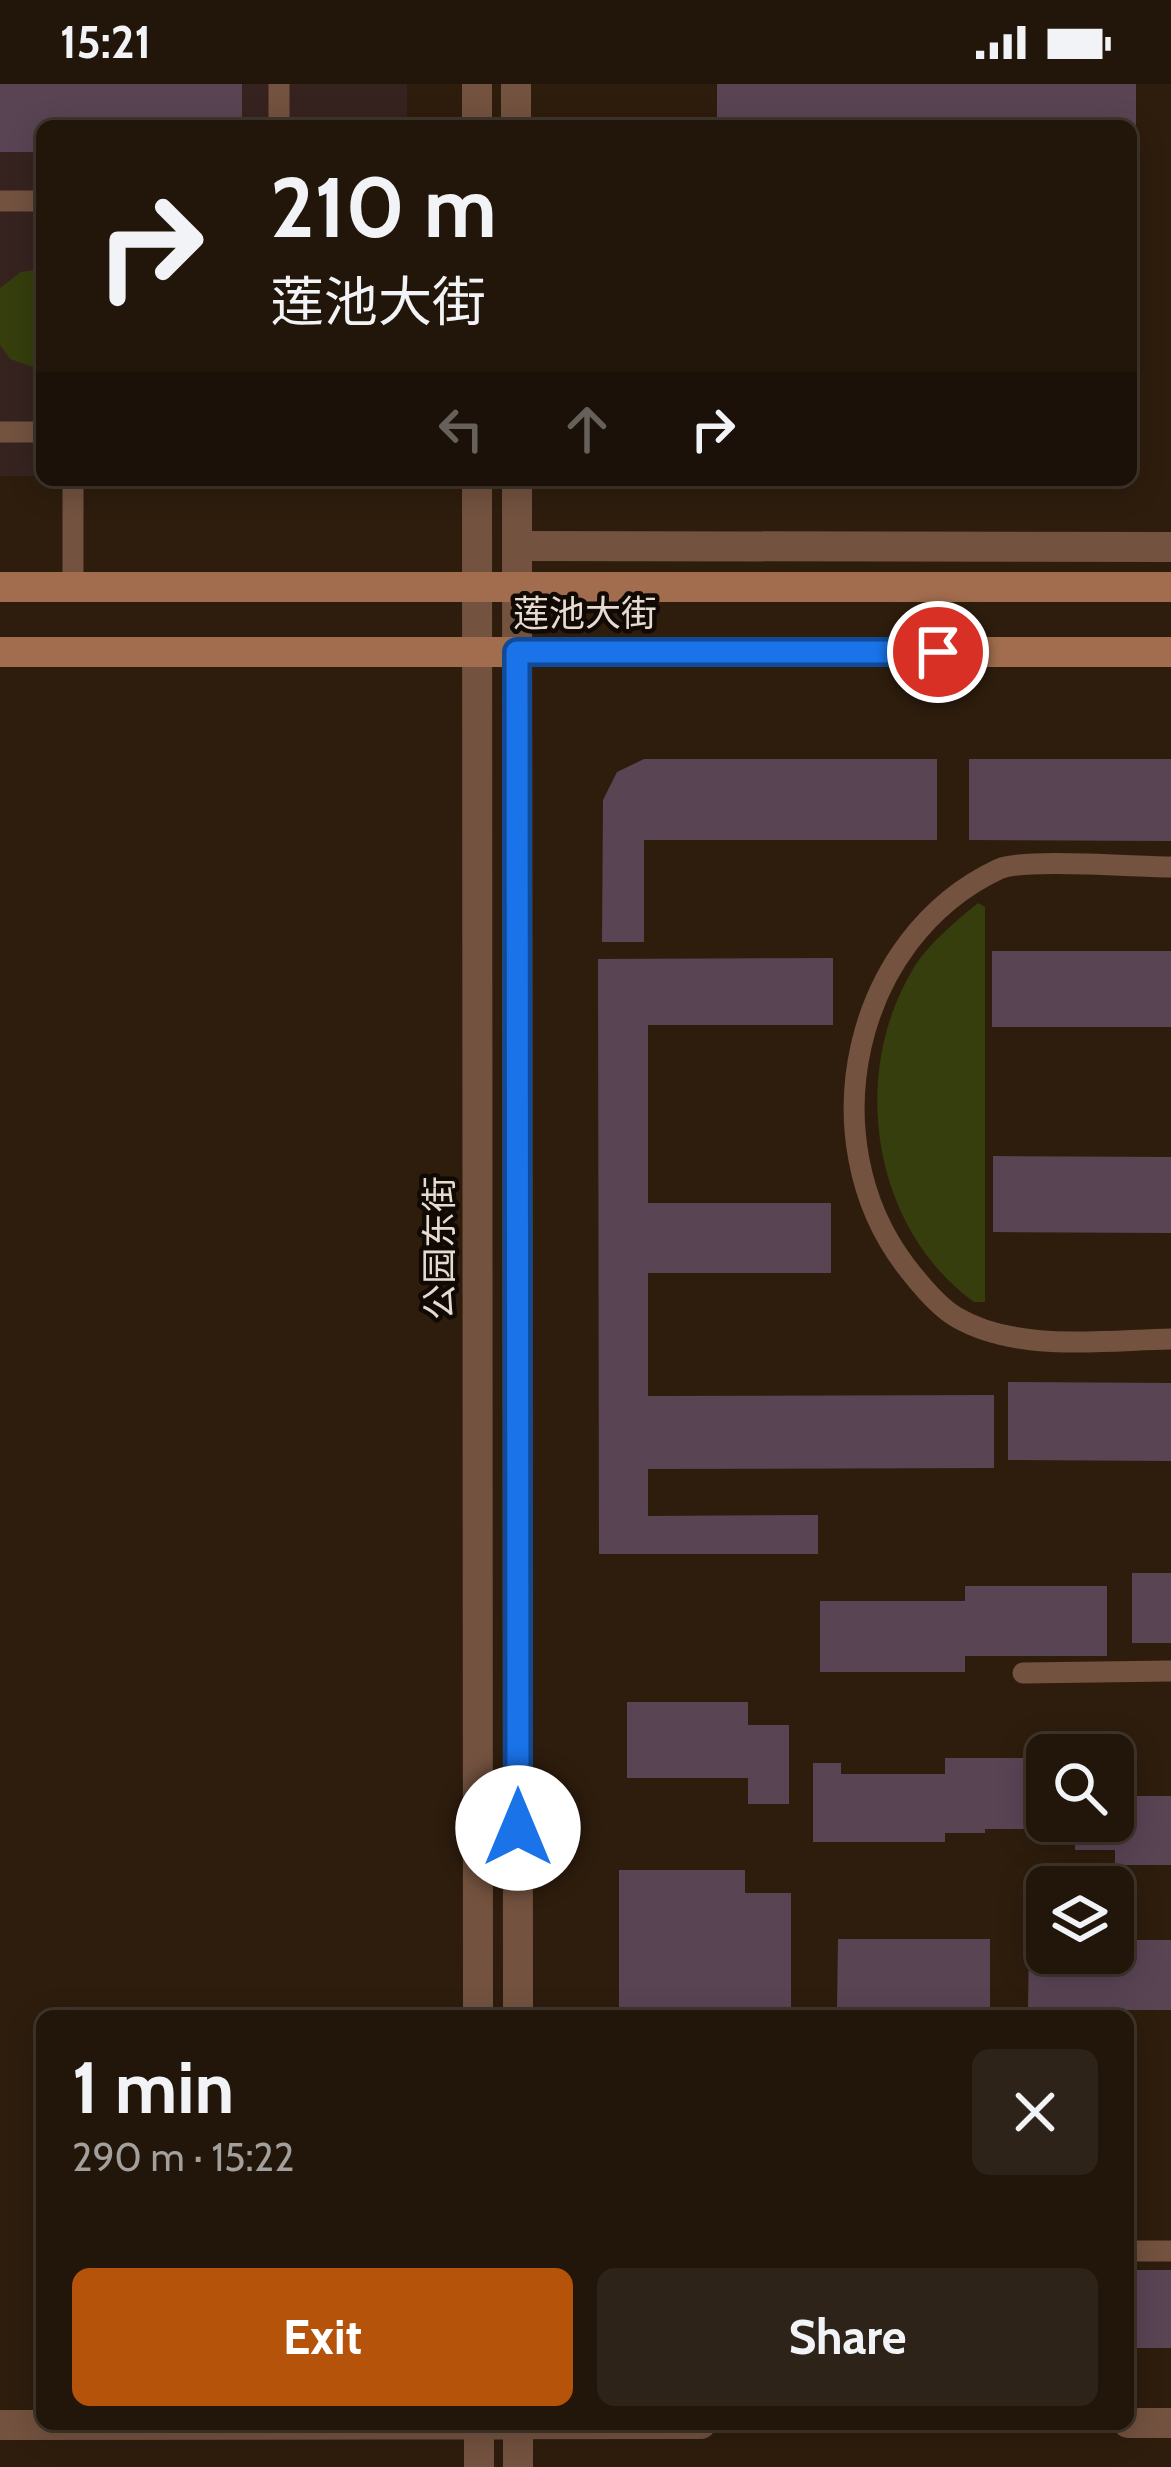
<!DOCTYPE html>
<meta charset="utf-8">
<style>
body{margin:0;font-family:Cabin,"Noto Sans SC",sans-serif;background:#2e2318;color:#f1f3f6;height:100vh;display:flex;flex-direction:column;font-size:45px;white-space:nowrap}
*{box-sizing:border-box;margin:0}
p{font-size:39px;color:#a29f9c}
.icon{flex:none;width:66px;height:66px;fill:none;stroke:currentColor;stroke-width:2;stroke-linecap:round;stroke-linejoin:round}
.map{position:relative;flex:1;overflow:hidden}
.panel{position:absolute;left:36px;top:1926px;width:1098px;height:420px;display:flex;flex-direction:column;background:#22160a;border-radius:18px;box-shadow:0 6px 30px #0003,0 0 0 3px #3f352b}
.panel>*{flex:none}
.banner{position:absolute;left:36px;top:36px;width:1101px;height:366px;border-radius:18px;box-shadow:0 6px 30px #0003,0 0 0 3px #3f352b;background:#22160a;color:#f1f3f6;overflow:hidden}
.tools{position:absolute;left:1026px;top:1650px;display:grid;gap:24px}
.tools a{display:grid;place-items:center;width:108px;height:108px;border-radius:18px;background:#22160a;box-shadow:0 6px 30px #0003,0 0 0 3px #3f352b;font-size:60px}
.pin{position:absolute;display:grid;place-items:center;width:102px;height:102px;color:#fff;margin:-51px;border:6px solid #fff;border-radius:50%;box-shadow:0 3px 12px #0007}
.me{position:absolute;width:132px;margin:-66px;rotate:0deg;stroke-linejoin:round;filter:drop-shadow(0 0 9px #0008)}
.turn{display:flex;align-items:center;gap:42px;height:252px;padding:0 36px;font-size:54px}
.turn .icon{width:156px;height:156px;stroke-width:2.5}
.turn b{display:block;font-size:84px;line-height:102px}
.lanes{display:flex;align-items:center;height:114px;padding:0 36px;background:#0003;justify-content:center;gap:60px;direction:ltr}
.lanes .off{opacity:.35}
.round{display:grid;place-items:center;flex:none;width:126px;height:126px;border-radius:18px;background:#2e2318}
.head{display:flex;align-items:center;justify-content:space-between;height:204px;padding:0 36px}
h1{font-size:72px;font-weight:800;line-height:90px}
.action{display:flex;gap:24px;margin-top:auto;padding:24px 36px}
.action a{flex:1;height:138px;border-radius:18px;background:#b45309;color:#fff;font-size:48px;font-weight:800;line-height:138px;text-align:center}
.action a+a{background:#2e2318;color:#f1f3f6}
.status{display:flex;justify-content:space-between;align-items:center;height:84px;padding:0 60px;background:#22160a;direction:ltr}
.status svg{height:33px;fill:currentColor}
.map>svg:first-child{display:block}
.education{fill:#362320}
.green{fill:#353e0c}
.building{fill:#594454}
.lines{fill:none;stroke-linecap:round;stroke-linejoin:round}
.service{stroke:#73523f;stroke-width:21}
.minor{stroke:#73523f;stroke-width:30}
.tertiary{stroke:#73523f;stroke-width:30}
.secondary{stroke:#a26d4e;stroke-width:30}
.route-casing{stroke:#114b97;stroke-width:30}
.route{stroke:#1a73e8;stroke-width:21}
.labels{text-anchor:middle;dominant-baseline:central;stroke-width:9;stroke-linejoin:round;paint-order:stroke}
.street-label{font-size:36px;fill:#e7dbd1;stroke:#100904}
</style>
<div class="status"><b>15:21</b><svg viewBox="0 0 49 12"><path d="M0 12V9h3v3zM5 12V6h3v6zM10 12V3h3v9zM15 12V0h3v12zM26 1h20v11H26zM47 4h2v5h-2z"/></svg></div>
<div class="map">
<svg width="1171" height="2383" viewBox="0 0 1171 2383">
<rect width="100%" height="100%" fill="#2e1d0d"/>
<!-- education -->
<path class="education" d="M 0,0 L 407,0 L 407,42 L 42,42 L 42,392 L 0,392 Z"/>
<!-- green -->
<path class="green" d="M 42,185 L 42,286 L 10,275 L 0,261 L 0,204 L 21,188 Z
M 978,819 L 985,823 L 985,1218 L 974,1218 C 872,1144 849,991 913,885 C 927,861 957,836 978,819 Z"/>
<!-- building -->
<path class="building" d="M 0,0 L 242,0 L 242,42 L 42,42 L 42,68 L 0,68 Z
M 717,0 L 1136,0 L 1136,321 L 1131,321 L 1131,42 L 717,42 Z
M 644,675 L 937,675 L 937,756 L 644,756 L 644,858 L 602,858 L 603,716 L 617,688 Z
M 969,675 L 1171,675 L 1171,757 L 969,756 Z
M 992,867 L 1171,867 L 1171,943 L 992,943 Z
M 833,874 L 833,941 L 648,941 L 648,1119 L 831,1119 L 831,1189 L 648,1189 L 648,1312 L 994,1311 L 994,1384 L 648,1385 L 648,1432 L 818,1431 L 818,1470 L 599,1470 L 598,875 Z
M 993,1072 L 1171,1073 L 1171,1149 L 993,1148 Z
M 1008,1298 L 1171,1299 L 1171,1377 L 1008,1376 Z
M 1132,1489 L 1171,1489 L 1171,1559 L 1132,1559 Z
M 965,1502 L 1107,1502 L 1107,1572 L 965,1572 L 965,1588 L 820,1588 L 820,1517 L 965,1517 Z
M 627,1618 L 748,1618 L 748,1641 L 789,1641 L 789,1720 L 748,1720 L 748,1694 L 627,1694 Z
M 945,1674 L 1041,1674 L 1047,1679 L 1047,1737 L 1113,1737 L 1113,1712 L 1171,1712 L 1171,1781 L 1115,1781 L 1115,1766 L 1075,1766 L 1075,1745 L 985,1745 L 985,1749 L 945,1749 L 945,1758 L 813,1758 L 813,1679 L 841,1679 L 841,1690 L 945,1690 Z
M 619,1786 L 745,1786 L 745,1809 L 791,1809 L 791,1932 L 619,1932 Z
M 838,1855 L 990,1855 L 990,1925 L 837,1925 Z
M 1029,1856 L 1047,1856 L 1047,1869 L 1113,1869 L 1113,1856 L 1171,1856 L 1171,1926 L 1028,1926 Z
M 1128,2186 L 1171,2186 L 1171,2264 L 1128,2264 Z"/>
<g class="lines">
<!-- service -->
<path class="service" d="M 279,0 L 279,42
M 0,117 L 42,117
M 0,348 L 42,348
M 73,396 L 73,503
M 1171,783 C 1137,783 1024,774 999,785 C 852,854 810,1055 905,1181 C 918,1198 937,1222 956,1233 C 1017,1269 1104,1256 1171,1255
M 1023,1589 L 1171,1587
M 1128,2167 L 1171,2167"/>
<!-- minor -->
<path class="minor" d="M 517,462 L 1171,463"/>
<!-- tertiary -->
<path class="tertiary" d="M 477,0 L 477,42
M 516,0 L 516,42
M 477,396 L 478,1932
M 517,396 L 518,1932
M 1128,2339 L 1171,2339
M 479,2340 L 479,2383
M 518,2340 L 518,2383
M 0,2341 L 701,2340"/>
<!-- secondary -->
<path class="secondary" d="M 0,503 L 1171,503
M 0,568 L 1171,568"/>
</g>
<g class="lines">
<defs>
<path id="route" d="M 518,1744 L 517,568 L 938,568"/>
</defs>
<!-- route casing -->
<use href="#route" class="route-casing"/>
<!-- route -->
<use href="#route" class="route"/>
</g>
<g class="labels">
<!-- street labels -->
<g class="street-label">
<text x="585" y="529">莲池大街</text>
<text transform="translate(439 1164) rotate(-90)">公园东街</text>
</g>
</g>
</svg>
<div class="tools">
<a><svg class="icon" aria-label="search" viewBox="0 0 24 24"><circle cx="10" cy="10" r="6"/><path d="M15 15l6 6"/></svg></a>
<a><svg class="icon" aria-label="layers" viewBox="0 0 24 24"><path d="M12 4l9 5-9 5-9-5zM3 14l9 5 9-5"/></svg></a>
</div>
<div class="pin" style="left:938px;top:568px;background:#d93025"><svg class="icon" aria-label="arrive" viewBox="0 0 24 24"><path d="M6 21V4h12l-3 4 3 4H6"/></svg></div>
<svg class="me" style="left:518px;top:1744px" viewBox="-20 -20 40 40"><circle r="19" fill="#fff"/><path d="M0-13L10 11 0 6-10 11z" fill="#1a73e8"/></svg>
<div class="banner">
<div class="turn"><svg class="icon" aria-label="right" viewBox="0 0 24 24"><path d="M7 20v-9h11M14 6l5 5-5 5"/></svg><div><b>210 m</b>莲池大街</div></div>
<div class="lanes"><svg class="icon off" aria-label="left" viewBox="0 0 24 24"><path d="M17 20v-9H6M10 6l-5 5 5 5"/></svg><svg class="icon off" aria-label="ahead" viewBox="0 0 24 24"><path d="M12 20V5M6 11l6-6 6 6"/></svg><svg class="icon" aria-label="right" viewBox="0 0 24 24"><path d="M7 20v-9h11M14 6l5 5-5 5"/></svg></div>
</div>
<section class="panel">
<div class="head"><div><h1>1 min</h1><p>290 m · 15:22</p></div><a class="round"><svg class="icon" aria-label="close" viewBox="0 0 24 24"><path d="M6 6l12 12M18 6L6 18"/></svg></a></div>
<div class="action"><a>Exit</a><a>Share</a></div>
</section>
</div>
